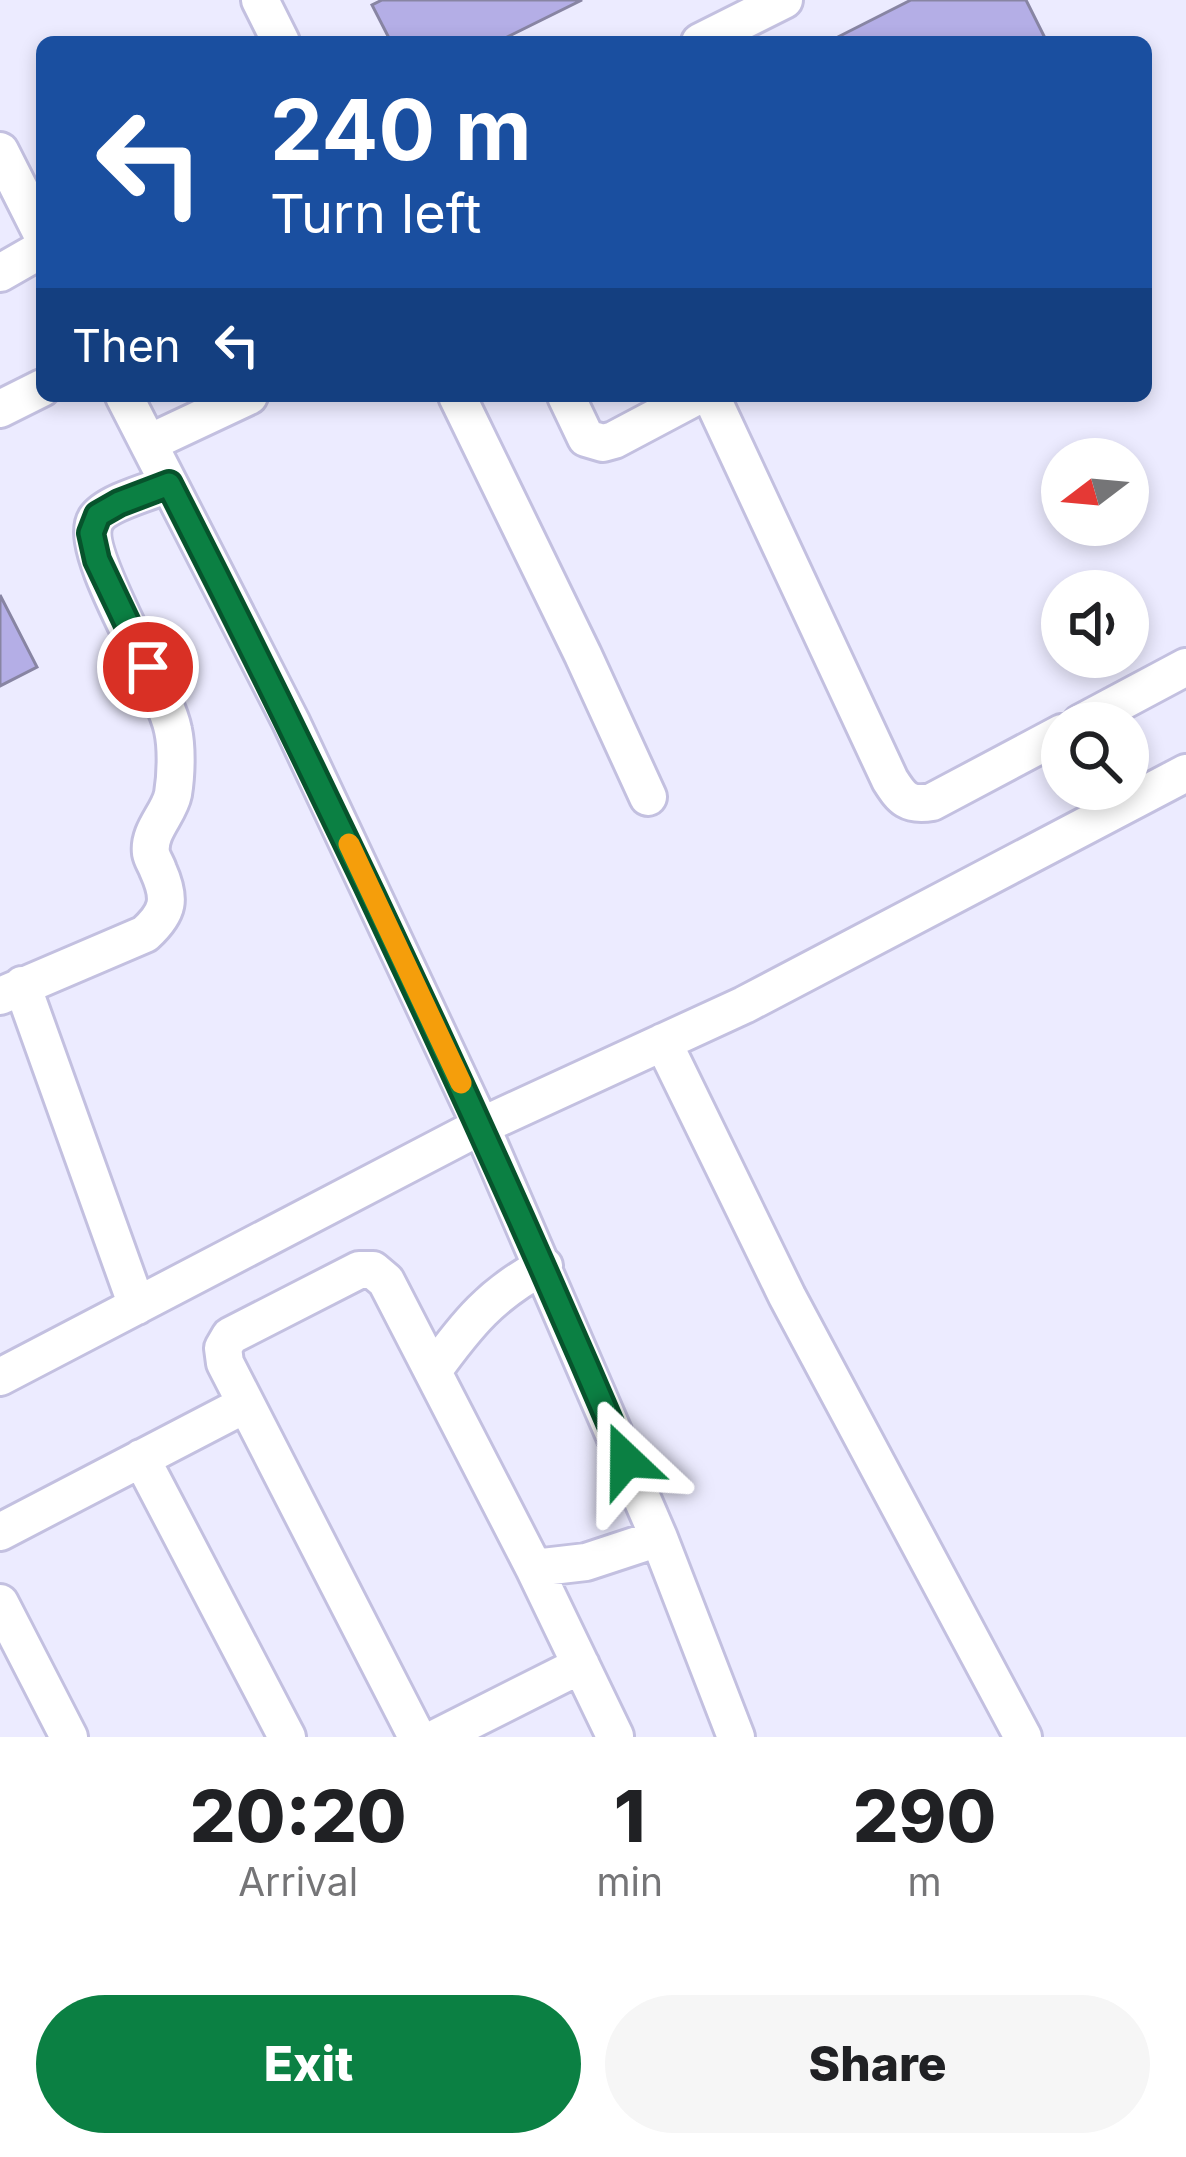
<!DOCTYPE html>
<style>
body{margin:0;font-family:Inter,sans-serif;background:#f6f6f6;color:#202124;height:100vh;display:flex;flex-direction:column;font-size:45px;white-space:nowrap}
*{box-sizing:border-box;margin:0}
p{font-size:39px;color:#757577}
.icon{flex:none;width:66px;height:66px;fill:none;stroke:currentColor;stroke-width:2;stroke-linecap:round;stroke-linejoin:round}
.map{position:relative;height:1737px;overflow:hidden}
.sheet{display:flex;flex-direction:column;background:#fff;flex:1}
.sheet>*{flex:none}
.hud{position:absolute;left:36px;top:36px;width:1116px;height:366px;border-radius:18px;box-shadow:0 6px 18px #0003;background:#1a4fa0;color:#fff;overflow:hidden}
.needle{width:78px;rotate:254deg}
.tools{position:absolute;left:1041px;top:438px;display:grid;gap:24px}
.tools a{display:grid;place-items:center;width:108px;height:108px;border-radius:50%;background:#fff;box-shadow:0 6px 18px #0003;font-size:60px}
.pin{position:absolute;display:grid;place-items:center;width:102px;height:102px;color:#fff;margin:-51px;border:6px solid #fff;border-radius:50%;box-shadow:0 3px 12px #0007}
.me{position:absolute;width:132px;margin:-66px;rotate:337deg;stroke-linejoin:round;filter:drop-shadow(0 0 9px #0008)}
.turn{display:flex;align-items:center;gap:42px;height:252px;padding:0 36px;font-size:54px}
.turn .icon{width:156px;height:156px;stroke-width:2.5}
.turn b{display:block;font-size:84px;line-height:102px}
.then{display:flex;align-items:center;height:114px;padding:0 36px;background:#0003;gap:24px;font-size:45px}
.eta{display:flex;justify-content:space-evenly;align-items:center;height:204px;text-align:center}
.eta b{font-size:72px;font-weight:800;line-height:84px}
.cta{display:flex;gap:24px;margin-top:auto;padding:24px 36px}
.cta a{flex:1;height:138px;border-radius:72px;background:#0b8043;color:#fff;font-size:48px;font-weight:800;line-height:138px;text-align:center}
.cta a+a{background:#f6f6f6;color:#202124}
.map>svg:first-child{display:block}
.building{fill:#b4aee6;stroke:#8885a3;stroke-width:3}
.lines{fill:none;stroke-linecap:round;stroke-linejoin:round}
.minor-casing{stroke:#c3c0e0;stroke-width:42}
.minor{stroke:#fff;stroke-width:36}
.route-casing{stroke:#07532c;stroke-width:30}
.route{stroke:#0b8043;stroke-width:21}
.slow{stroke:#f59e0b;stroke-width:21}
</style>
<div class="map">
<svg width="1186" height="1737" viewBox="0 0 1186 1737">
<rect width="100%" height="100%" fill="#ecebff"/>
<!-- building -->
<path class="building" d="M 382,0 L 582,0 L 497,42 L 391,42 L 372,5 Z
M 911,0 L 1026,0 L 1047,42 L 828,42 Z
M 0,595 L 37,667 L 0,686 Z"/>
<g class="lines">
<defs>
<path id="minor" d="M 260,0 L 281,42
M 700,42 L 784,0
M 0,151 L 42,234
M 0,273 L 42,249
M 124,396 L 291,722 L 481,1126 L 659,1538 L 736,1737
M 457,396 L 583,655 L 648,797
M 566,396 L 586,438 L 603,443 L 614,440 L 697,396
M 711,396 L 890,780 C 902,799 908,806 932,802 L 1062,733
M 0,409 L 42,388
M 149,443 L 249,396
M 1081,723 L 1186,667
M 22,985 L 137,1306
M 0,996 L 145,934 C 169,912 171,899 158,870 C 156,864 152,859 151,853 C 148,831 169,814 173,794 C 176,776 177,748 173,730 C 165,686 76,552 96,519 C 106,503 151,491 169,484
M 663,1042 L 787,1296 L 1023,1737
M 433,1371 C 467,1324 492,1293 544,1266
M 0,1377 L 481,1126 L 744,1005 L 1186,773
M 141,1458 L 287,1737
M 0,1532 L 246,1404
M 534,1568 L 586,1562 L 659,1538
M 0,1603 L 69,1737
M 417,1737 L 225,1363 L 223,1348 L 230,1336 L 359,1270 L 373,1270 L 386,1281 L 534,1568 L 615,1736
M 438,1737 L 581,1665"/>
</defs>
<!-- minor casing -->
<use href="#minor" class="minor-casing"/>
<!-- minor -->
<use href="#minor" class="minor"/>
</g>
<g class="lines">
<defs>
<path id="route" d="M 148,667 L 97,560 L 91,533 L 98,515 L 119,503 L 169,484 C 333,804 485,1129 626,1460"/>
</defs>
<!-- route casing -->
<use href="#route" class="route-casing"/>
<!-- route -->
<use href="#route" class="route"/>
<!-- slow -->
<path class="slow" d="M 349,844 L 461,1083"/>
</g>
</svg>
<div class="tools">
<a><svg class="needle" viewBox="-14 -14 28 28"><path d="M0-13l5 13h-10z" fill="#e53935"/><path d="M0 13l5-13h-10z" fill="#757577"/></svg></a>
<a><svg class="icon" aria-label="sound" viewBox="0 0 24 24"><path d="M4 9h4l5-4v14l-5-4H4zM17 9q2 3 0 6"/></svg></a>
<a><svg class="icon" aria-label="search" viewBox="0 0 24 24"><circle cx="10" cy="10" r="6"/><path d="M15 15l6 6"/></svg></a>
</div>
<div class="pin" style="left:148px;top:667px;background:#d93025"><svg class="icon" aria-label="arrive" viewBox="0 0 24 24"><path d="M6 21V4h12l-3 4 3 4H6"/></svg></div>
<svg class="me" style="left:626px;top:1460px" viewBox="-20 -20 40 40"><path d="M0-17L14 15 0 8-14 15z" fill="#0b8043" stroke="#fff" stroke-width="4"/></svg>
<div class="hud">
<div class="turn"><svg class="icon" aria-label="left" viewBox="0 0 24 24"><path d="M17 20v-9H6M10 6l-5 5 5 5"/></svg><div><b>240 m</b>Turn left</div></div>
<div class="then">Then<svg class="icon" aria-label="left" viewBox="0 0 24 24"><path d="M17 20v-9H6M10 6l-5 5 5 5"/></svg></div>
</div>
</div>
<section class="sheet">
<div class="eta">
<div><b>20:20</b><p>Arrival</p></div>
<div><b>1</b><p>min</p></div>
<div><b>290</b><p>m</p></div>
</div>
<div class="cta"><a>Exit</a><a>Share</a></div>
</section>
